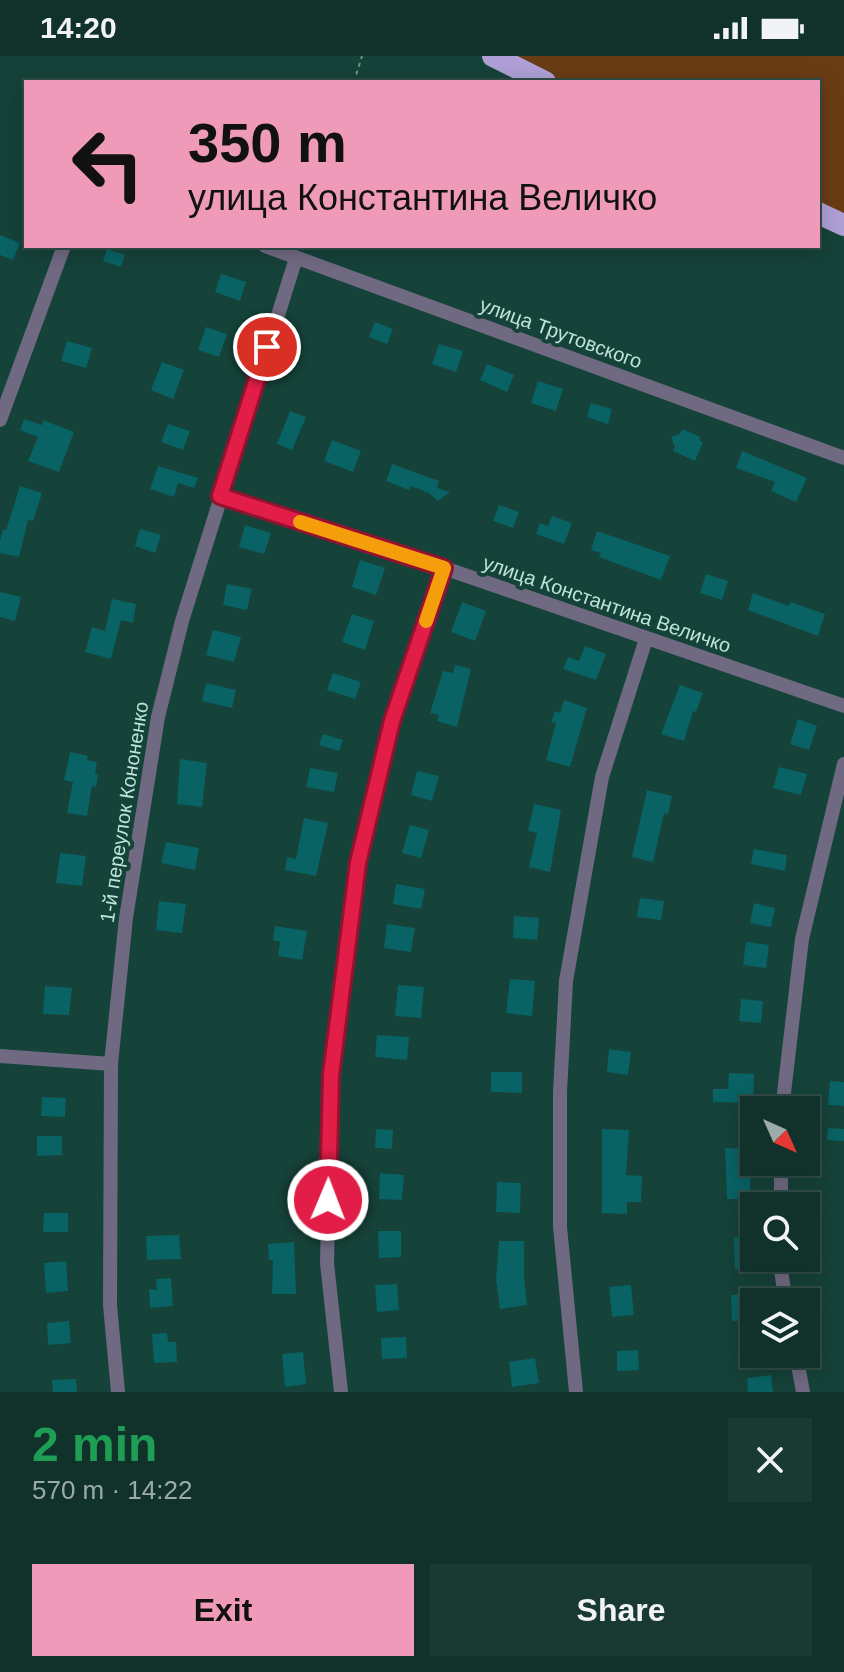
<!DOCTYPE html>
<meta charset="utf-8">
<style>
body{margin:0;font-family:Arial,sans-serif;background:#193a33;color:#f1f3f6;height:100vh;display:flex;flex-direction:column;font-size:30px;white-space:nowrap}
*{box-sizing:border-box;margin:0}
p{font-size:26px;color:#9caaa9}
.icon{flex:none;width:44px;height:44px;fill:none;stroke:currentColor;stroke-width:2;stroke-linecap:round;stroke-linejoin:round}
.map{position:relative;height:1336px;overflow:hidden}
.drawer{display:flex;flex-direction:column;background:#10322b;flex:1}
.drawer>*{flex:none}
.hud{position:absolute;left:24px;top:24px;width:796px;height:168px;border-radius:0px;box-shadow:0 4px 20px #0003,0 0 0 2px #304d47;background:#ef9ab8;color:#111;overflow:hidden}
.needle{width:52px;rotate:135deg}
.fabs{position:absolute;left:740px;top:1040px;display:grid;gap:16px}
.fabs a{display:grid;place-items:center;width:80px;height:80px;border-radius:0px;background:#10322b;box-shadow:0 4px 20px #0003,0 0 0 2px #304d47;font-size:40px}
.pin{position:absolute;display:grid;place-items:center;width:68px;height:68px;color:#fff;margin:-34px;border:4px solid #fff;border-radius:50%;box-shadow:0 2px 8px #0007}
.me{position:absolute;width:88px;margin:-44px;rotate:1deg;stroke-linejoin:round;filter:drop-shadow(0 0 6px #0008)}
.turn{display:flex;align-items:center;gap:28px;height:168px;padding:0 32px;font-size:36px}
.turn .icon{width:104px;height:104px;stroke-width:2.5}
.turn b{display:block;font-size:56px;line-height:68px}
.round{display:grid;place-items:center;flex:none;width:84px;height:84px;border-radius:0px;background:#193a33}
.summary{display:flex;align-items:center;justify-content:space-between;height:136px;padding:0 32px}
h1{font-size:48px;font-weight:700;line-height:60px;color:#1e9e55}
.button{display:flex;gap:16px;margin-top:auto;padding:16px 32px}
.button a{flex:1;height:92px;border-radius:0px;background:#ef9ab8;color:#111;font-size:32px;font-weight:700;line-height:92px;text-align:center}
.button a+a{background:#193a33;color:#f1f3f6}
.status{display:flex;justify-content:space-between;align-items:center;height:56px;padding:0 40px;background:#10322b;direction:ltr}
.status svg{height:22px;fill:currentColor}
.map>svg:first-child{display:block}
.green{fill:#693c14}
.building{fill:#096264}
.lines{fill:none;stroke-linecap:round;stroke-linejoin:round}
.path{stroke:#6a948a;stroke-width:2;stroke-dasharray:4 4;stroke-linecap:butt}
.minor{stroke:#706982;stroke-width:14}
.trunk{stroke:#ae9fd6;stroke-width:22}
.route-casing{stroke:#92132f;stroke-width:20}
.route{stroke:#e11d48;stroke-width:14}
.slow{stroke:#f59e0b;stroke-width:14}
.labels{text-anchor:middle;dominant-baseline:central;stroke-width:8;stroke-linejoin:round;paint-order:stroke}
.street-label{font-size:20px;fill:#bde4da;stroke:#154239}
</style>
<div class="status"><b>14:20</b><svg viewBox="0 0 49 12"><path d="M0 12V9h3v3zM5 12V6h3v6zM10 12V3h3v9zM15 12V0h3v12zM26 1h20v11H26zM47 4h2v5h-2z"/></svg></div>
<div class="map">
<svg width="844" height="1336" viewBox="0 0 844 1336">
<rect width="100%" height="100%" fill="#154239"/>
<!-- green -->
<path class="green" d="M 493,0 L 844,0 L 844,169 L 818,157 L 818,26 L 545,26 Z"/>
<!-- building -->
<path class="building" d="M 0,179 L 20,187 L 13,204 L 0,199 Z
M 107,193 L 125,199 L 121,211 L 103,205 Z
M 221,218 L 246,226 L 240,245 L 215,236 Z
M 375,266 L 393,273 L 387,288 L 369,281 Z
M 206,271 L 227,278 L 219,301 L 198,294 Z
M 67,285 L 92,292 L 86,312 L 61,305 Z
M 439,288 L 463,295 L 456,316 L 432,308 Z
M 162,306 L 184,314 L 173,343 L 151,334 Z
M 487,308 L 514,319 L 507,336 L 480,324 Z
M 538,325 L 563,333 L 556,355 L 531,347 Z
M 591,347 L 612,353 L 608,368 L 587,361 Z
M 290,355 L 306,361 L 292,394 L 277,388 Z
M 24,363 L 42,369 L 43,364 L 74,376 L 59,416 L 28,405 L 38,381 L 20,374 Z
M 168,368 L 190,375 L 183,394 L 161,386 Z
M 682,373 L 701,381 L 699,384 L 703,386 L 695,405 L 673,395 L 675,391 L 671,381 L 680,378 Z
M 332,384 L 361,395 L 353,416 L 324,405 Z
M 742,395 L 807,422 L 796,446 L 771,435 L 775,426 L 736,412 Z
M 392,408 L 439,425 L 437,432 L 450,436 L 438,445 L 429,437 L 411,430 L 409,434 L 386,425 Z
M 158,410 L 198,422 L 194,432 L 178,427 L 174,441 L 150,433 Z
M 20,430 L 42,437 L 33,465 L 28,464 L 19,501 L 0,497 L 0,485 L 3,473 L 6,474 Z
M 499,449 L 519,456 L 513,472 L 493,465 Z
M 552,460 L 572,467 L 564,488 L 536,478 L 540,467 L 548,470 Z
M 245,469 L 271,477 L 264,498 L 239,491 Z
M 140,473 L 161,479 L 155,497 L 135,490 Z
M 597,475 L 670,500 L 661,524 L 599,501 L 601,497 L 591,494 Z
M 360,504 L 385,512 L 376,539 L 352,531 Z
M 706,518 L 728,525 L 722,544 L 700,537 Z
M 227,528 L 252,533 L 247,554 L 223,549 Z
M 0,536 L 21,541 L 15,565 L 0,561 Z
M 753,537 L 789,550 L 790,546 L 825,558 L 818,580 L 748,554 Z
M 112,543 L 136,548 L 133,567 L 121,564 L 111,603 L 85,596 L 92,571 L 105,575 Z
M 462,546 L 486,555 L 475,585 L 451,576 Z
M 352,558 L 374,565 L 365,594 L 342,586 Z
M 213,574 L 241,581 L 234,606 L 206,599 Z
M 585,590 L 606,598 L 596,624 L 563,613 L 568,601 L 579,605 Z
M 455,609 L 471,613 L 457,671 L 437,665 L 439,659 L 430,657 L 443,615 L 453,617 Z
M 333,617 L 361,626 L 355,643 L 327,634 Z
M 206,627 L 236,634 L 232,652 L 202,645 Z
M 680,629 L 703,637 L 696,656 L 693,655 L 684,685 L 661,678 Z
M 564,644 L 587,652 L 570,711 L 546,704 L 556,667 L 551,666 L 555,655 L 560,657 Z
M 798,663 L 817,670 L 809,694 L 790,688 Z
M 323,678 L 343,684 L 339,695 L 319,689 Z
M 70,696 L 88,700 L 87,704 L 97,706 L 95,717 L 98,718 L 96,731 L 92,730 L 87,760 L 67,757 L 73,726 L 64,724 Z
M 180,703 L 207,707 L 202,751 L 177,748 Z
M 779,711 L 807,718 L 801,739 L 773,732 Z
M 310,712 L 338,717 L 334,736 L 306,731 Z
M 417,715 L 439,720 L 432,745 L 411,739 Z
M 647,734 L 672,740 L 668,758 L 664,757 L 653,806 L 632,801 Z
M 534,748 L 561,754 L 550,816 L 529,811 L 537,777 L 528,775 Z
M 304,762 L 328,767 L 316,820 L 285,814 L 287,801 L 296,803 Z
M 410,769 L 429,774 L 421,802 L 402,797 Z
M 166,786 L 199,792 L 195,814 L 161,807 Z
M 754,793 L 787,799 L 785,815 L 751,808 Z
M 60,797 L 86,800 L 82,830 L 56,827 Z
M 396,828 L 425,833 L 421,853 L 393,848 Z
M 640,842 L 664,845 L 661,864 L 637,861 Z
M 159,845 L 186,848 L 182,877 L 156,874 Z
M 754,847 L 775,852 L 771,871 L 750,867 Z
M 514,860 L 539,862 L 537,884 L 513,882 Z
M 387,868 L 415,872 L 411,896 L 384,892 Z
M 275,870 L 307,875 L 302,904 L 278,900 L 280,886 L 273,884 Z
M 746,886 L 769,889 L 766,912 L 743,909 Z
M 510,923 L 535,925 L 532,960 L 506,957 Z
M 398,929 L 424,931 L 421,962 L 395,960 Z
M 45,930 L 72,932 L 69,959 L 43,958 Z
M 741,943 L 763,945 L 761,967 L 739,965 Z
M 377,979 L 409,981 L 407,1004 L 375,1001 Z
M 609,993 L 631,996 L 628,1019 L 607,1016 Z
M 491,1016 L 522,1016 L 522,1037 L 491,1036 Z
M 729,1017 L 754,1018 L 753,1047 L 713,1046 L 713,1033 L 728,1033 Z
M 830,1025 L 844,1026 L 844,1050 L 828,1049 Z
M 42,1041 L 66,1042 L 65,1061 L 41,1060 Z
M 828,1072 L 844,1073 L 844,1085 L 827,1084 Z
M 376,1073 L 393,1074 L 392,1093 L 375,1092 Z
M 602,1073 L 629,1074 L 626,1119 L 642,1120 L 641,1146 L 627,1146 L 627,1158 L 602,1157 Z
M 37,1080 L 62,1080 L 62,1099 L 37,1100 Z
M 725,1092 L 751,1093 L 750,1143 L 727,1143 Z
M 380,1117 L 404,1119 L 402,1144 L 379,1143 Z
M 497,1126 L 521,1127 L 520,1157 L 496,1156 Z
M 44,1157 L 68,1157 L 68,1176 L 43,1176 Z
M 378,1175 L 401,1175 L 401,1201 L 379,1202 Z
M 179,1179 L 181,1203 L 147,1204 L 146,1180 Z
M 734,1181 L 754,1181 L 756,1212 L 735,1213 Z
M 499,1185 L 524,1185 L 524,1221 L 527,1249 L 500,1253 L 496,1224 Z
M 294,1186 L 296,1238 L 272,1238 L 273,1204 L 269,1204 L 268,1188 Z
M 66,1205 L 68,1235 L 46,1237 L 44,1207 Z
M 171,1222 L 173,1250 L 150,1252 L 149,1233 L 157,1234 L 156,1223 Z
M 397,1228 L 399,1254 L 377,1256 L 375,1229 Z
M 631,1229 L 634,1259 L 612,1261 L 609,1231 Z
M 754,1238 L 754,1264 L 732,1265 L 731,1239 Z
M 69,1265 L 71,1287 L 48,1289 L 47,1267 Z
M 167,1277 L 168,1286 L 176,1286 L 177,1306 L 154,1307 L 152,1278 Z
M 406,1281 L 407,1302 L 382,1303 L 381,1282 Z
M 638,1294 L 639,1314 L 617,1315 L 617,1295 Z
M 303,1296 L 306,1328 L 285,1331 L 282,1298 Z
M 535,1302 L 539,1327 L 512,1331 L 509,1306 Z
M 771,1319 L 773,1336 L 748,1336 L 747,1322 Z
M 76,1323 L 77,1336 L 53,1336 L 52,1324 Z"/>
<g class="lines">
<!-- path -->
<path class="path" d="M 354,26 L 362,0"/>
<!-- minor -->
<path class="minor" d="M 265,190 L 844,402
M 0,364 L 64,190
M 220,440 L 444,512 L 844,650
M 0,1000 L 111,1008
M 782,1054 L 802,883 L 844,708
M 781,1150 L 781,1106
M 779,1202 L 786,1246
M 796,1298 L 803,1336
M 118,1336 L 110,1249 L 111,1008 L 126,862 L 158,661 L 182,565 L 296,202
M 341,1336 L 327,1207 L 331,1019 L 358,807 L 392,665 L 444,512
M 576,1336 L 560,1171 L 560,1036 L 566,925 L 602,721 L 646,583"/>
<!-- trunk -->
<path class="trunk" d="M 493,0 L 545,26
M 818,157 L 844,169"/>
</g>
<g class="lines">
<defs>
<path id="route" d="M 267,291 L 220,440 L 444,512 L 392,665 L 358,807 L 331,1019 L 328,1144"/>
</defs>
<!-- route casing -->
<use href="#route" class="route-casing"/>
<!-- route -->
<use href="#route" class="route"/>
<!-- slow -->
<path class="slow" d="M 300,466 L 444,512 L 426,565"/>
</g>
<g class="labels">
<!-- street labels -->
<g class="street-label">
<text transform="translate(561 277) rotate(20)">улица Трутовского</text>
<text transform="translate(607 548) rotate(19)">улица Константина Величко</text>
<text transform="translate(124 756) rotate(-81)">1-й переулок Кононенко</text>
</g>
</g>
</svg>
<div class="fabs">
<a><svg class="needle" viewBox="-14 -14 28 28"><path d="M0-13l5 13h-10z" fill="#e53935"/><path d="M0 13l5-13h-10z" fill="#9caaa9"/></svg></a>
<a><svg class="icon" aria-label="search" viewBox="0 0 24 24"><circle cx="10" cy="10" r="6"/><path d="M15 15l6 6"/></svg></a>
<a><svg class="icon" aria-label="layers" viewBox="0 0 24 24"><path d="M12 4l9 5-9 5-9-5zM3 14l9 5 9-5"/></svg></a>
</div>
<div class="pin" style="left:267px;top:291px;background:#d93025"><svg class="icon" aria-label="arrive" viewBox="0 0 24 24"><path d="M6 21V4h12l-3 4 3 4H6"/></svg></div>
<svg class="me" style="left:328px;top:1144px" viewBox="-20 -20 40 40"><circle r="17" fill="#e11d48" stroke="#fff" stroke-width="3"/><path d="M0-11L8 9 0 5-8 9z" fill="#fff"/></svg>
<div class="hud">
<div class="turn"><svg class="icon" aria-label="left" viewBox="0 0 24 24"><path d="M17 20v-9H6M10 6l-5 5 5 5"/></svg><div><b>350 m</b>улица Константина Величко</div></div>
</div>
</div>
<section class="drawer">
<div class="summary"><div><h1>2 min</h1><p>570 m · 14:22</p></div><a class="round"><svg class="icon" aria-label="close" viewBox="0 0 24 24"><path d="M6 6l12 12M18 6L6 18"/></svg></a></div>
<div class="button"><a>Exit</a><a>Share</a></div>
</section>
